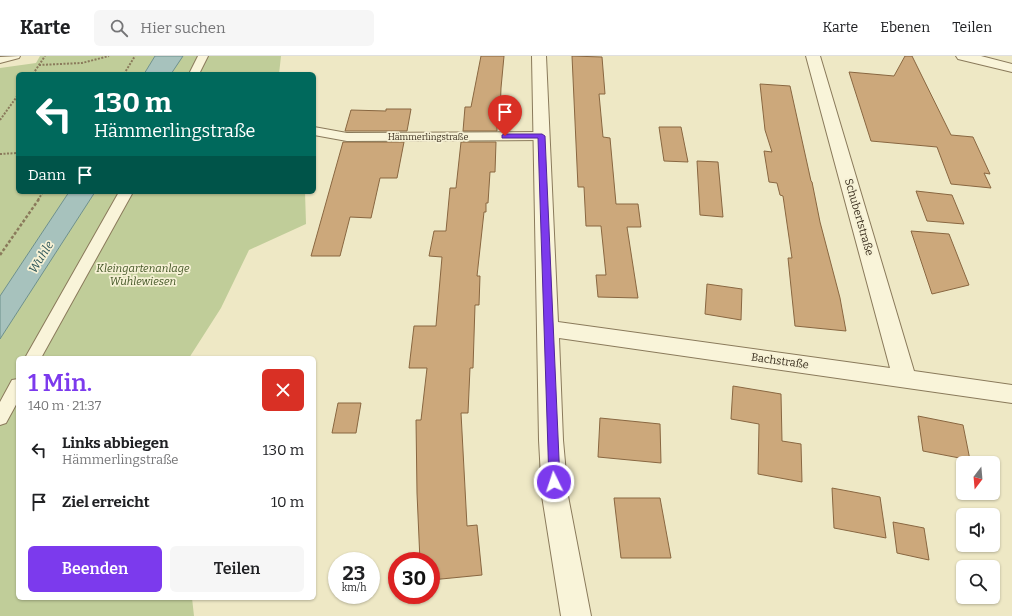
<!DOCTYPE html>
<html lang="de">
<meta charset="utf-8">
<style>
body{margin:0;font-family:Bitter,serif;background:#f6f6f6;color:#202124;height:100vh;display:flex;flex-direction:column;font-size:15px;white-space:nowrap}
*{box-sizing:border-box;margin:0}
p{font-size:13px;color:#757577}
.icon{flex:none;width:22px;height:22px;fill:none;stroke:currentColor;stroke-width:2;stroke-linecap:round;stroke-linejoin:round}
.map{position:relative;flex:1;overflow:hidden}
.sheet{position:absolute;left:16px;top:300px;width:300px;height:244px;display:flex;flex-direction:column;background:#fff;border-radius:6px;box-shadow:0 1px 3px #0004}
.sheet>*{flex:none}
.guide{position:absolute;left:16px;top:16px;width:300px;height:122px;border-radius:6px;box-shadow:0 1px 3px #0004;background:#00695c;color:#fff;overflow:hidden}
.needle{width:26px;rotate:196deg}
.buttons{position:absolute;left:956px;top:400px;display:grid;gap:8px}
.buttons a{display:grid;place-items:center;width:44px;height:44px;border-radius:6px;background:#fff;box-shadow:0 1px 3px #0004;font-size:20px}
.speed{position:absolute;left:328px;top:496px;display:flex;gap:8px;font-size:20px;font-weight:700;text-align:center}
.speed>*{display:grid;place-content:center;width:52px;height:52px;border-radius:50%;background:#fff;box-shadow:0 1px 3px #0004;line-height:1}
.speed small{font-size:10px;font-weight:400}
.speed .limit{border:6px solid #d22;background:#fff;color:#111}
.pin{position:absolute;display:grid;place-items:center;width:34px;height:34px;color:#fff;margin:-41px -17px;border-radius:50% 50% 50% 0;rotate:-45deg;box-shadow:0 0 4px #0007}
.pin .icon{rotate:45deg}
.me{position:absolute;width:44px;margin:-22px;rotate:356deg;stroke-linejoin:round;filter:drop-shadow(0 0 3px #0008)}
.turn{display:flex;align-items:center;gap:14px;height:84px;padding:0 12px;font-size:18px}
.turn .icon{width:52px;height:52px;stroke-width:2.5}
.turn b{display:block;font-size:28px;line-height:34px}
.then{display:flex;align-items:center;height:38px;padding:0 12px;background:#0003;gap:8px;font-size:15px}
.round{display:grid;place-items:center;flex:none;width:42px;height:42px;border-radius:6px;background:#f6f6f6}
.head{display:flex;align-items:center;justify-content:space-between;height:68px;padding:0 12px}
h1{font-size:24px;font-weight:600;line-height:30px;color:#7c3aed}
.button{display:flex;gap:8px;margin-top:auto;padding:8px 12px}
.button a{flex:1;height:46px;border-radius:6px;background:#7c3aed;color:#fff;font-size:16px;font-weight:600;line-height:46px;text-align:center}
.button a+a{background:#f6f6f6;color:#202124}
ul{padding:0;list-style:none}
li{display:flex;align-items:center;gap:12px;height:52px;padding:0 12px}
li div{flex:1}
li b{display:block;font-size:15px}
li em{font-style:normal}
header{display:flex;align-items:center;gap:24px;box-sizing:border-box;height:56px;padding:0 20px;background:#fff;border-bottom:1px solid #e0e0e0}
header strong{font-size:19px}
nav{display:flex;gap:22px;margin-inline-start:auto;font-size:14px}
.search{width:280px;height:36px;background:#f6f6f6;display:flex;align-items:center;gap:10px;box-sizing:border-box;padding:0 14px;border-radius:6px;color:#757577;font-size:15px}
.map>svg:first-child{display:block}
.green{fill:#c0cd99}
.water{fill:#a7c2bd;stroke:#6d908c}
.building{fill:#cca87b;stroke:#896741}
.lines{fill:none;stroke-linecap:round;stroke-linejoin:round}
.service-casing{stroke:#8a7a5b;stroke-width:2}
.minor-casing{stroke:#8a7a5b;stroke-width:2}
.path-far1{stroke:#8a7a5b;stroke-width:2;stroke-dasharray:2 1.5;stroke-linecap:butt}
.path{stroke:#8a7a5b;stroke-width:2.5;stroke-dasharray:3 2;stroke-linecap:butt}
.service{fill:#f9f4d9;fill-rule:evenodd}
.minor{fill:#f9f4d9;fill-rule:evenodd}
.route{fill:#7c3aed;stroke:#51269a}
.labels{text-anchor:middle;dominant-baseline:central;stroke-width:3.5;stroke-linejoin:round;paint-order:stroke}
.far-street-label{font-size:9px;fill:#3a2f1f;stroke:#f6f1d5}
.street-label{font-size:11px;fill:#3a2f1f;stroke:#f6f1d5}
.park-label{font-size:11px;font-style:italic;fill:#435626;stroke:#f6f1d5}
.water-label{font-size:12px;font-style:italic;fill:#2e5659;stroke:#f6f1d5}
</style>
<header>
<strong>Karte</strong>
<div class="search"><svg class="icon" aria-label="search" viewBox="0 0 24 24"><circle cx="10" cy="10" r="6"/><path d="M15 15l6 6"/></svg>Hier suchen</div>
<nav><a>Karte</a><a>Ebenen</a><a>Teilen</a></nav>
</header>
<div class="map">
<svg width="1012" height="560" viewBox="0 0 1012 560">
<rect width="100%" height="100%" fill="#eee8c5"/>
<!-- green -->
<path class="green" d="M 40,0 L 155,0 L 144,18 L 18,18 L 18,136 L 69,136 L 0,240 L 0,12 L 36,7 Z
M 182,0 L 281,0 L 279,18 L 171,18 Z
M 95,136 L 305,136 L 306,168 L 249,194 L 221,252 L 189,302 L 18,302 L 18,542 L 192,542 L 194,560 L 0,560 L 0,283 Z"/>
<!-- water -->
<path class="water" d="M 155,0 L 183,0 L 171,18 L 144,18 Z
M 69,136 L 95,136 L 0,283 L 0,240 Z"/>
<!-- building -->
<path class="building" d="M 481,0 L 504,0 L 501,32 L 500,59 L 497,59 L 497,75 L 463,75 L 465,51 L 471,51 Z
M 572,0 L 602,1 L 605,38 L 599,38 L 603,81 L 610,82 L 616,148 L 638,148 L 641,171 L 627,171 L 638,242 L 598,241 L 596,219 L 606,219 L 601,170 L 586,170 L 584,131 L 578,131 Z
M 905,0 L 912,0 L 951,79 L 973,81 L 990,118 L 984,117 L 991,132 L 951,128 L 937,91 L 871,85 L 849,16 L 894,20 Z
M 760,28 L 790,30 L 811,125 L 812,126 L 820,166 L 840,242 L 846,275 L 795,270 L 788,202 L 792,202 L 783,140 L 780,139 L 777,127 L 769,126 L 764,95 L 772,96 L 765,74 Z
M 386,53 L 411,53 L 407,75 L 345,75 L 351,54 L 386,55 Z
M 659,71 L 681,71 L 688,106 L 664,105 Z
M 343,86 L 404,86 L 397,122 L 380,122 L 371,162 L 350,161 L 340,200 L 311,200 Z
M 461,86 L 496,86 L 495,116 L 490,116 L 488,147 L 486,147 L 486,156 L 484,156 L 477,220 L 480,220 L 479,249 L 475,249 L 473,312 L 470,312 L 468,357 L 461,357 L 467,470 L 477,469 L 482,519 L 431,524 L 431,505 L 420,505 L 417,437 L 416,364 L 421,364 L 427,312 L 409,312 L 414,270 L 436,270 L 442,201 L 429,200 L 434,175 L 446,175 L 450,132 L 456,132 Z
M 697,105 L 718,106 L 723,161 L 700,159 Z
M 916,135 L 952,139 L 964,168 L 927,165 Z
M 911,175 L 949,178 L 969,229 L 932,238 Z
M 707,228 L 742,233 L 741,264 L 705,258 Z
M 733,330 L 781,338 L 782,385 L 801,388 L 802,426 L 758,418 L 759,368 L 731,363 Z
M 338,347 L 361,347 L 356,377 L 332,377 Z
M 918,360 L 963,369 L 970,404 L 923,395 Z
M 600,362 L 660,368 L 661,407 L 598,401 Z
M 832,432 L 880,441 L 886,482 L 834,472 Z
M 614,442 L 660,442 L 671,502 L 621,502 Z
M 893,466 L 924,472 L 929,504 L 897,497 Z"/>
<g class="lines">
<defs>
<path id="service" d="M 20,0 L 19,2 L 0,7 L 0,1 Z
M 198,0 L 208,0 L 199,18 L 189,18 Z
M 314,71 L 347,77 L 542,76 L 548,80 L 542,84 L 347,85 L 314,79 Z
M 119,136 L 133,136 L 41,302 L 25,302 Z
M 18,323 L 18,345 L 6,367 L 0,369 L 0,346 L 12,324 Z"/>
<path id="minor" d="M 532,0 L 546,0 L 558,266 L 890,312 L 806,0 L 820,0 L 914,315 L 1012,329 L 1012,347 L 559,282 L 563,384 L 568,440 L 591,560 L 561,560 L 542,440 L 539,384 Z
M 956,0 L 981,0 L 1012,8 L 1012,16 L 958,3 Z"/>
</defs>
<!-- service casing -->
<use href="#service" class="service-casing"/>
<!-- minor casing -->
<use href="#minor" class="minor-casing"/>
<!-- path-far1 -->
<path class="path-far1" d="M 39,9 L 82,7 L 109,0
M 33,18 L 45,0
M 124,18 L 135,0
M 0,64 L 18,39
M 0,98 L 18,97
M 38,144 L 43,136"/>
<!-- path -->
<path class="path" d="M 0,199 L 39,143"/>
<!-- service -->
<use href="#service" class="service"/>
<!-- minor -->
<use href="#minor" class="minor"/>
</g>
<!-- route -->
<path class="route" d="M 505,78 L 542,78 L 545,80 L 560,426 L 558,429 L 550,429 L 549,426 L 538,82 L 502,82 L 502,79 Z"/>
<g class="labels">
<!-- far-street labels -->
<g class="far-street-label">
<text x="428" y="81">Hämmerlingstraße</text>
</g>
<!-- street labels -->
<g class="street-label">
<text transform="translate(859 161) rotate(74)">Schubertstraße</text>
<text transform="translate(780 305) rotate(8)">Bachstraße</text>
</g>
<!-- park labels -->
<g class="park-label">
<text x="143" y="212">Kleingartenanlage<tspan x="143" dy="13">Wuhlewiesen</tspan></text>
</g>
<!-- water labels -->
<g class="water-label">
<text transform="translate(41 201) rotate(-58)">Wuhle</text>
</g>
</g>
</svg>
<div class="buttons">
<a><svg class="needle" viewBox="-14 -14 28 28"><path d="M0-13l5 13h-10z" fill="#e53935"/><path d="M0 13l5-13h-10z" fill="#757577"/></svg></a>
<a><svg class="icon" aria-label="sound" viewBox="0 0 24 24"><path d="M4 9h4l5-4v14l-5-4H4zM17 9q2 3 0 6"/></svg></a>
<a><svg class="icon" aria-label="search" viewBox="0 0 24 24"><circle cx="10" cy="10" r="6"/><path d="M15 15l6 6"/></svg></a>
</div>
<div class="speed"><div>23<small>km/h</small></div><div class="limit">30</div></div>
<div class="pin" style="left:505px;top:80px;background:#d93025"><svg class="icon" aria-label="arrive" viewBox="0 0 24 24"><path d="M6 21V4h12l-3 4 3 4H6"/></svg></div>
<svg class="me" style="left:554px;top:426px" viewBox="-20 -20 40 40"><circle r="17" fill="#7c3aed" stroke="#fff" stroke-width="3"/><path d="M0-11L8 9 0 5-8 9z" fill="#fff"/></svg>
<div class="guide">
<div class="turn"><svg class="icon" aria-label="left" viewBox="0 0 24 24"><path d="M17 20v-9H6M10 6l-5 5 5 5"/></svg><div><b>130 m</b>Hämmerlingstraße</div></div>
<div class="then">Dann<svg class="icon" aria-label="arrive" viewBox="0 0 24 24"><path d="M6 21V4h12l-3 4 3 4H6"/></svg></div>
</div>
<section class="sheet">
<div class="head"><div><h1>1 Min.</h1><p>140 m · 21:37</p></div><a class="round" style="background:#d93025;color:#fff"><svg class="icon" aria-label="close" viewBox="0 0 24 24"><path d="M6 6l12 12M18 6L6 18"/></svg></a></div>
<ul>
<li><svg class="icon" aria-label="left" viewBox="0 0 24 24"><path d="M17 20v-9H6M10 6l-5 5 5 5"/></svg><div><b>Links abbiegen</b><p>Hämmerlingstraße</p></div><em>130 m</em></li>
<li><svg class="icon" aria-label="arrive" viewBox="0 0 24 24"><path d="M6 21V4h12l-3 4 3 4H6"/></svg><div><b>Ziel erreicht</b></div><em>10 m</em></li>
</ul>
<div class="button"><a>Beenden</a><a>Teilen</a></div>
</section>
</div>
